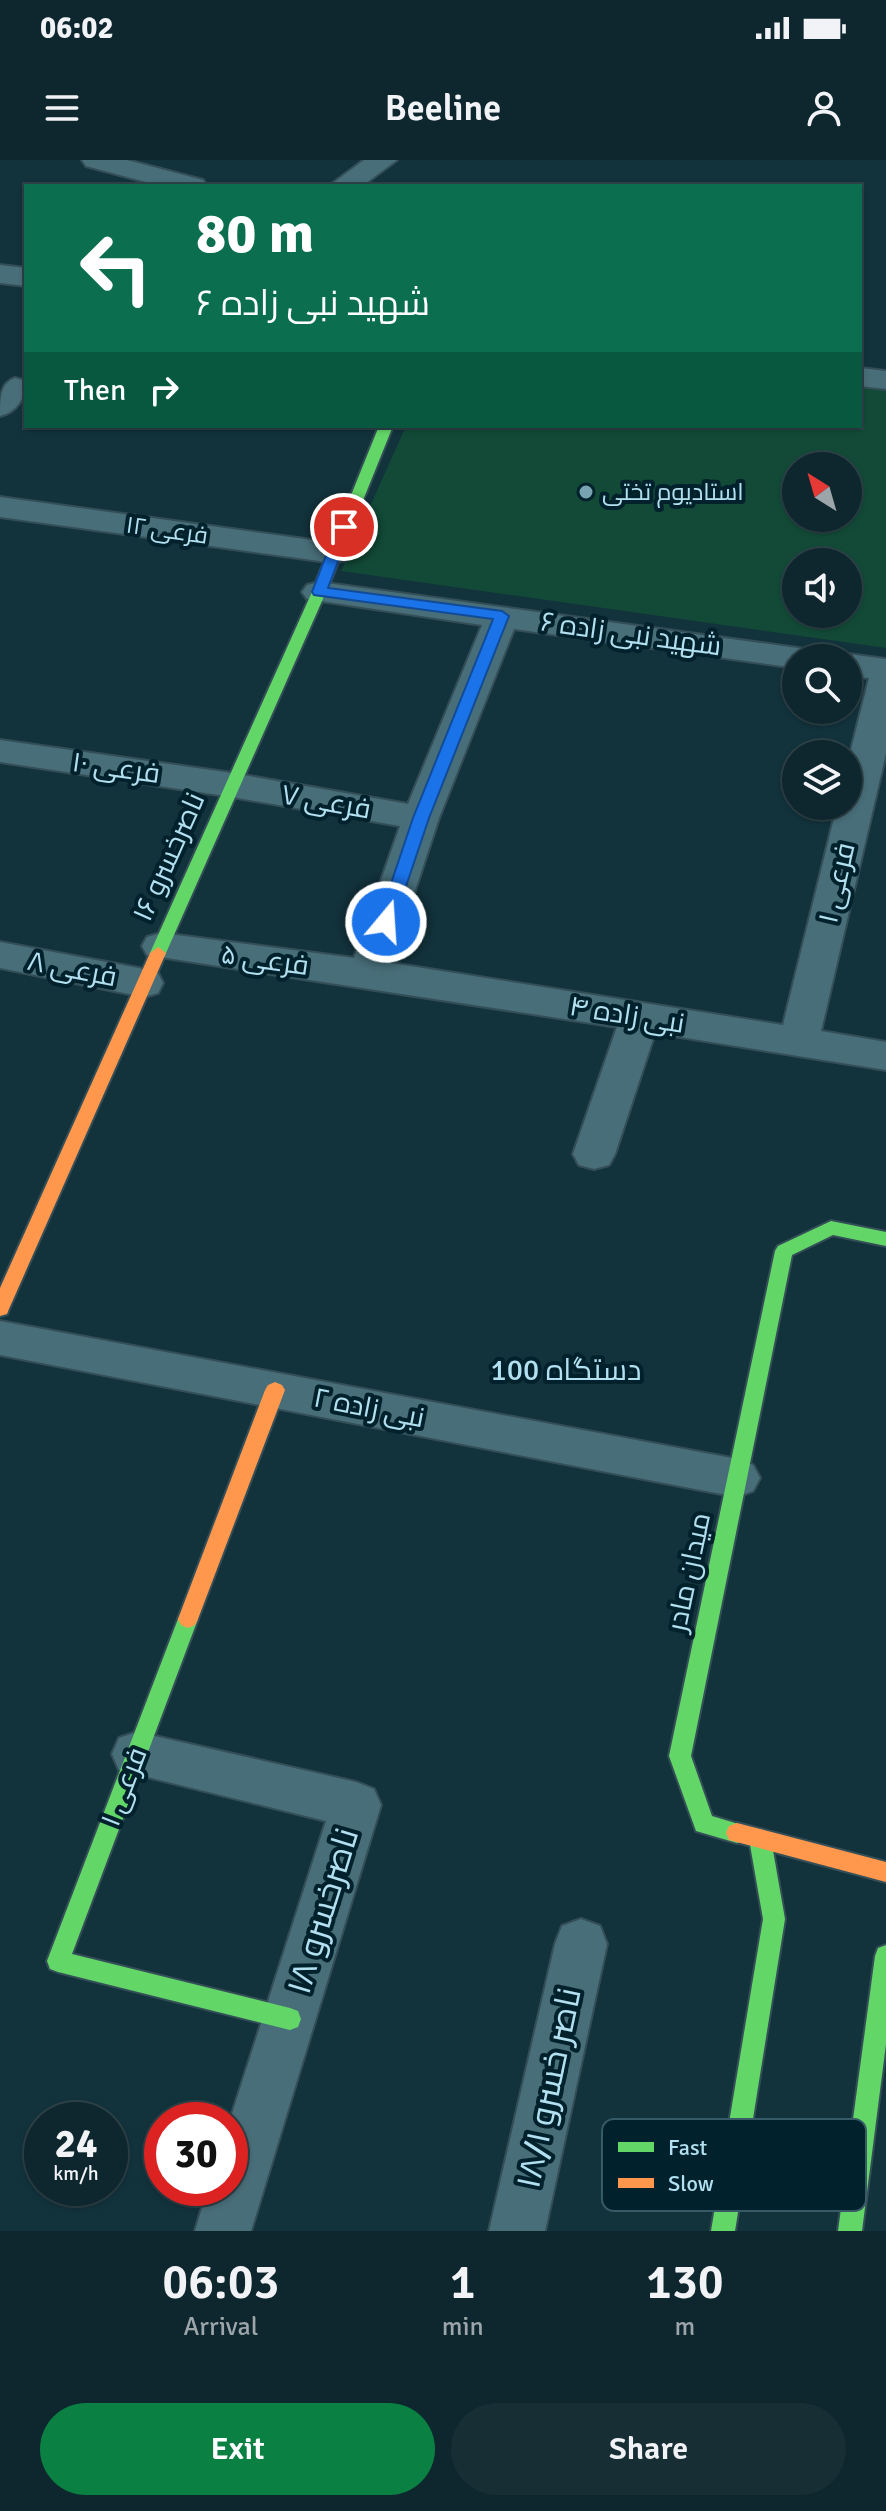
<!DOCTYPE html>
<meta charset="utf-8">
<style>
body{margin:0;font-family:Signika,Cairo,sans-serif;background:#172e35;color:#f1f3f6;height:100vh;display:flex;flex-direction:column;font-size:30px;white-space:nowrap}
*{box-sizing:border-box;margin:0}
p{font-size:26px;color:#9ba5aa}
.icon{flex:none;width:44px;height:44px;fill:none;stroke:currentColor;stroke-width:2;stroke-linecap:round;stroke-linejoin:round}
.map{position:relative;height:2071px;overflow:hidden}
.panel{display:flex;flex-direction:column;background:#0e262d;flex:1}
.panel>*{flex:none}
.guide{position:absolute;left:24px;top:24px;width:838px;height:244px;border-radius:0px;box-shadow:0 2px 6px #0004,0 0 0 2px #2e4349;background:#0b6e4f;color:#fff;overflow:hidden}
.needle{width:52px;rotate:323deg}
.controls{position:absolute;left:782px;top:292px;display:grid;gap:16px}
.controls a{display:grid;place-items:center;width:80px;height:80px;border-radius:50%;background:#0e262d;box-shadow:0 2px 6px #0004,0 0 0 2px #2e4349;font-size:40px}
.speed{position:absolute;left:24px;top:1942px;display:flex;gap:16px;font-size:40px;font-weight:700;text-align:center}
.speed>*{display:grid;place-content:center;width:104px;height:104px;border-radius:50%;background:#0e262d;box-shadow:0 2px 6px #0004,0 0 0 2px #2e4349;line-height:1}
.speed small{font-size:20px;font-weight:400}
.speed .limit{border:12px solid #d22;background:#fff;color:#111}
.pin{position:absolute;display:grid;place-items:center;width:68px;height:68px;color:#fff;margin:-34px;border:4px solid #fff;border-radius:50%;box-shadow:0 2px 8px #0007}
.me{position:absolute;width:88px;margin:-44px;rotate:18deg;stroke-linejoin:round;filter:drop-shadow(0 0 6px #0008)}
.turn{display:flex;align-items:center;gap:28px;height:168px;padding:0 40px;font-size:36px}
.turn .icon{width:104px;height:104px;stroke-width:2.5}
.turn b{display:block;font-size:56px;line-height:68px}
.then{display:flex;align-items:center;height:76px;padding:0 40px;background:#0003;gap:16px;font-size:30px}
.eta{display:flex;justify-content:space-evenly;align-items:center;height:136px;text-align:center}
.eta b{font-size:48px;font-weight:600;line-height:56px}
.primary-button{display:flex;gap:16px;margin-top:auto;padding:16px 40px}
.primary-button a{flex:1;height:92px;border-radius:48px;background:#0b8043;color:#fff;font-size:32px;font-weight:600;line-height:92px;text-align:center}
.primary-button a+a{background:#172e35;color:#f1f3f6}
.status{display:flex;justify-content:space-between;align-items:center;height:56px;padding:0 40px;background:#0e262d;direction:ltr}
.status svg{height:22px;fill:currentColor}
header{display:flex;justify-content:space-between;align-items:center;height:104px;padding:0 40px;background:#0e262d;font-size:36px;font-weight:600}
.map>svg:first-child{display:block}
.green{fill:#124a37;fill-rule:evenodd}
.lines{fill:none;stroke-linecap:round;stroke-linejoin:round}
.street-casing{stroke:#344e57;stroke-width:4}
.fast-casing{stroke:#344e57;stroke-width:4}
.slow-casing{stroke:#344e57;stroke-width:4}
.street{fill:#486e79;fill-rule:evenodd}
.fast{fill:#63d668;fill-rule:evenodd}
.slow{fill:#ff974d;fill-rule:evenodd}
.route{fill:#1a73e8;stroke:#114b97;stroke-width:2}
.poi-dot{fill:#7aa3b1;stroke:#01222c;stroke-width:3}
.labels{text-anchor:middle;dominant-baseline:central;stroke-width:8;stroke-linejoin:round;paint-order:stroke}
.far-poi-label{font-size:24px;fill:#b2e0f0;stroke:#01222c;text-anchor:start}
.far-street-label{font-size:24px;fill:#b2e0f0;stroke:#01222c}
.street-label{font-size:28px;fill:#b2e0f0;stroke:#01222c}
.neighbourhood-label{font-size:30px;fill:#b2e0f0;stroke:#01222c}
.near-street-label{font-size:34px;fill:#b2e0f0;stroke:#01222c}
.key{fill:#01222c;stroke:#365b67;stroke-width:2}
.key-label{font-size:22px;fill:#b2e0f0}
</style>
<div class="status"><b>06:02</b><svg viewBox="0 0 49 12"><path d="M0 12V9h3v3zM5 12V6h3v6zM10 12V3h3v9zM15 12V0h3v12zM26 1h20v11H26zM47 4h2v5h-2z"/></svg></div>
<header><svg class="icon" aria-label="menu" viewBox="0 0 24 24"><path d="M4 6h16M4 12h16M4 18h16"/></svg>Beeline<svg class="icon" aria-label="person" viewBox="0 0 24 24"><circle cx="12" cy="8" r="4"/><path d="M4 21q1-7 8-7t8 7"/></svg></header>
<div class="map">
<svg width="886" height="2071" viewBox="0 0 886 2071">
<rect width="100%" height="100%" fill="#12323c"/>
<!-- green -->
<path class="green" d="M 860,223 L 886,226 L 886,488 L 341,411 L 406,266 L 860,266 ZM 796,306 L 848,306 L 848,358 L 796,358 ZM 796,402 L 848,402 L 848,454 L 796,454 Z"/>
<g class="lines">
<defs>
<path id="street" d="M 82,0 L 127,0 L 203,20 L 207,26 L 161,26 L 86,6 Z
M 364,0 L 397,0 L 362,26 L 329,26 Z
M 0,105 L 26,108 L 26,126 L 0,123 Z
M 860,208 L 886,211 L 886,229 L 860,226 Z
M 15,218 L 26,221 C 26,237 17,252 0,256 C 0,239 0,223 15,218 Z
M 0,337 L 334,383 L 346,386 L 350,393 L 346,400 L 334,403 L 0,357 Z
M 319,422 L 812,490 L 817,498 L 796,498 L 796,508 L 514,469 L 439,658 L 391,803 L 783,865 L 837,646 L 848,646 L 848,602 L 869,518 L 848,516 L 848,498 L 835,498 L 848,494 L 886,499 L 886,593 L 821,871 L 886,882 L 886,910 L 655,873 L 615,994 L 609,1005 L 594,1009 L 579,1005 L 573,994 L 617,867 L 147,795 L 142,786 L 147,777 L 161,773 L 354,798 L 400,666 L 232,637 L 0,602 L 0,580 L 232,613 L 408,644 L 482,465 L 307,439 L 302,432 L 307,425 Z
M 0,782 L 144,809 L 158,813 L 163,823 L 158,833 L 144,837 L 0,808 Z
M 0,1161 L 737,1299 L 753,1305 L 760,1318 L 753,1331 L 737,1337 L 0,1195 Z
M 137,1572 L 356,1622 L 374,1629 L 381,1645 L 251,2071 L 195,2071 L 208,2028 L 230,2028 L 230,1960 L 326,1661 L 119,1610 L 112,1594 L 119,1578 Z
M 581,1759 L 600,1766 L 607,1784 L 545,2071 L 489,2071 L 555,1784 L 562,1766 Z"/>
<path id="fast" d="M 379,266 L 393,266 L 326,432 L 166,793 L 164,797 L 152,797 L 150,793 L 312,432 Z
M 831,1061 L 886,1072 L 886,1086 L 833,1075 L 792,1095 L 691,1596 L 712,1656 L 745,1666 L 748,1673 L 745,1680 L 737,1683 L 696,1671 L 669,1596 L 775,1091 L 778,1086 Z
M 188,1450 L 195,1453 L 198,1459 L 72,1794 L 290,1848 L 298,1851 L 301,1859 L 298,1867 L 290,1870 L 58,1812 L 50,1809 L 47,1801 L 178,1459 L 181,1453 Z
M 760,1669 L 768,1672 L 771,1679 L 785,1759 L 735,2071 L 711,2071 L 763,1759 L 749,1679 L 752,1672 Z
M 886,1785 L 886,1884 L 862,2071 L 838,2071 L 875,1796 L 878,1788 Z"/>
<path id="slow" d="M 158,787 L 166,793 L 9,1149 L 7,1154 L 0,1156 L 0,1128 L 150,793 Z
M 275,1222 L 282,1225 L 285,1230 L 198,1459 L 195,1465 L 188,1468 L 181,1465 L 178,1459 L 265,1230 L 268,1225 Z
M 737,1663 L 886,1702 L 886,1722 L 729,1680 L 726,1673 L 729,1666 Z"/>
</defs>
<!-- street casing -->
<use href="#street" class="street-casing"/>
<!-- fast casing -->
<use href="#fast" class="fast-casing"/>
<!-- slow casing -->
<use href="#slow" class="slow-casing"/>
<!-- street -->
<use href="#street" class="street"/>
<!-- fast -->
<use href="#fast" class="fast"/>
<!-- slow -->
<use href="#slow" class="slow"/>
</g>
<!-- route -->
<path class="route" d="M 344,363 L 351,367 L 328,428 L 502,451 L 509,456 L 429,658 L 394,762 L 386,767 L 378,762 L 413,658 L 493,459 L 314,435 L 312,432 L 337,367 Z"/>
<!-- markers -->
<circle class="poi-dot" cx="586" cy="332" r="8"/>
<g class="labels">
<!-- far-poi labels -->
<g class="far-poi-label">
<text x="602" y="332">استادیوم تختی</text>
</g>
<!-- far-street labels -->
<g class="far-street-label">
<text transform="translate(167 370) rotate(8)">فرعی ۱۲</text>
</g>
<!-- street labels -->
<g class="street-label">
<text transform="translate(631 474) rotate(8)">شهید نبی زاده ۶</text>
<text transform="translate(116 608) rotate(8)">فرعی ۱۰</text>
<text transform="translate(326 642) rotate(10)">فرعی ۷</text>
<text transform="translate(169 697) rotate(-66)">ناصرخسرو ۱۶</text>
<text transform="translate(837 723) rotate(-77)">فرعی ۱</text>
<text transform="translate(265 800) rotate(8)">فرعی ۵</text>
<text transform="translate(72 809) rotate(11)">فرعی ۸</text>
<text transform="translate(627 855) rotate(9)">نبی زاده ۴</text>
<text transform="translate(369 1248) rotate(11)">نبی زاده ۲</text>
<text transform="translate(689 1412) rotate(-78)">میدان مادر</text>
<text transform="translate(124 1627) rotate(-69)">فرعی ۱</text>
</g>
<!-- neighbourhood labels -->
<g class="neighbourhood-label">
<text x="566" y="1210">100 دستگاه</text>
</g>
<!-- near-street labels -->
<g class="near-street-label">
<text transform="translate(323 1751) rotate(-73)">ناصرخسرو ۱۸</text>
<text transform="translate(549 1928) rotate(-78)">ناصر خسرو ۱۸/۱</text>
</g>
</g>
<!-- legend -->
<rect x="602" y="1959" width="264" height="92" rx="12" class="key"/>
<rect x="618" y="1982" width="36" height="10" fill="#63d668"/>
<rect x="618" y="2018" width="36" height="10" fill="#ff974d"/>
<g class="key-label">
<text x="668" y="1995">Fast</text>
<text x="668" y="2031">Slow</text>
</g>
</svg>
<div class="controls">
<a><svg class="needle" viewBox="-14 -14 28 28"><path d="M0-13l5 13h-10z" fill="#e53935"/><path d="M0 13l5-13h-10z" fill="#9ba5aa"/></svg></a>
<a><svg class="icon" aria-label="sound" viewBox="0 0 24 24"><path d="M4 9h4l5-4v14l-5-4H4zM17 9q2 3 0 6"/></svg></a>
<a><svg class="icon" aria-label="search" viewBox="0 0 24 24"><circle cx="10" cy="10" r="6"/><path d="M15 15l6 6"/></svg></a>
<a><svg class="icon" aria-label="layers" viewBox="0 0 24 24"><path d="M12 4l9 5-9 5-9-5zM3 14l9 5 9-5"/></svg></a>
</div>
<div class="speed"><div>24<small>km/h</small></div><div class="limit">30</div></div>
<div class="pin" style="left:344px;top:367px;background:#d93025"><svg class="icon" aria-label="arrive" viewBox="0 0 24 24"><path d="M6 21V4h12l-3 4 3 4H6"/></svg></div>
<svg class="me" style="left:386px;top:762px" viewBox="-20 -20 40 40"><circle r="17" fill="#1a73e8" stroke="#fff" stroke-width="3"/><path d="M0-11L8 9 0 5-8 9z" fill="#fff"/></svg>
<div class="guide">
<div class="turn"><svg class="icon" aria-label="left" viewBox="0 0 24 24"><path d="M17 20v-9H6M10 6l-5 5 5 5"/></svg><div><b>80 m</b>شهید نبی زاده ۶</div></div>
<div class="then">Then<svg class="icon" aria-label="right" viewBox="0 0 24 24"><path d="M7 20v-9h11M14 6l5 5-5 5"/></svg></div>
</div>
</div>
<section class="panel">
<div class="eta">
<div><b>06:03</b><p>Arrival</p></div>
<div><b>1</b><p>min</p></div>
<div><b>130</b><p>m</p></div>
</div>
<div class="primary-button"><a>Exit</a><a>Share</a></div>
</section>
